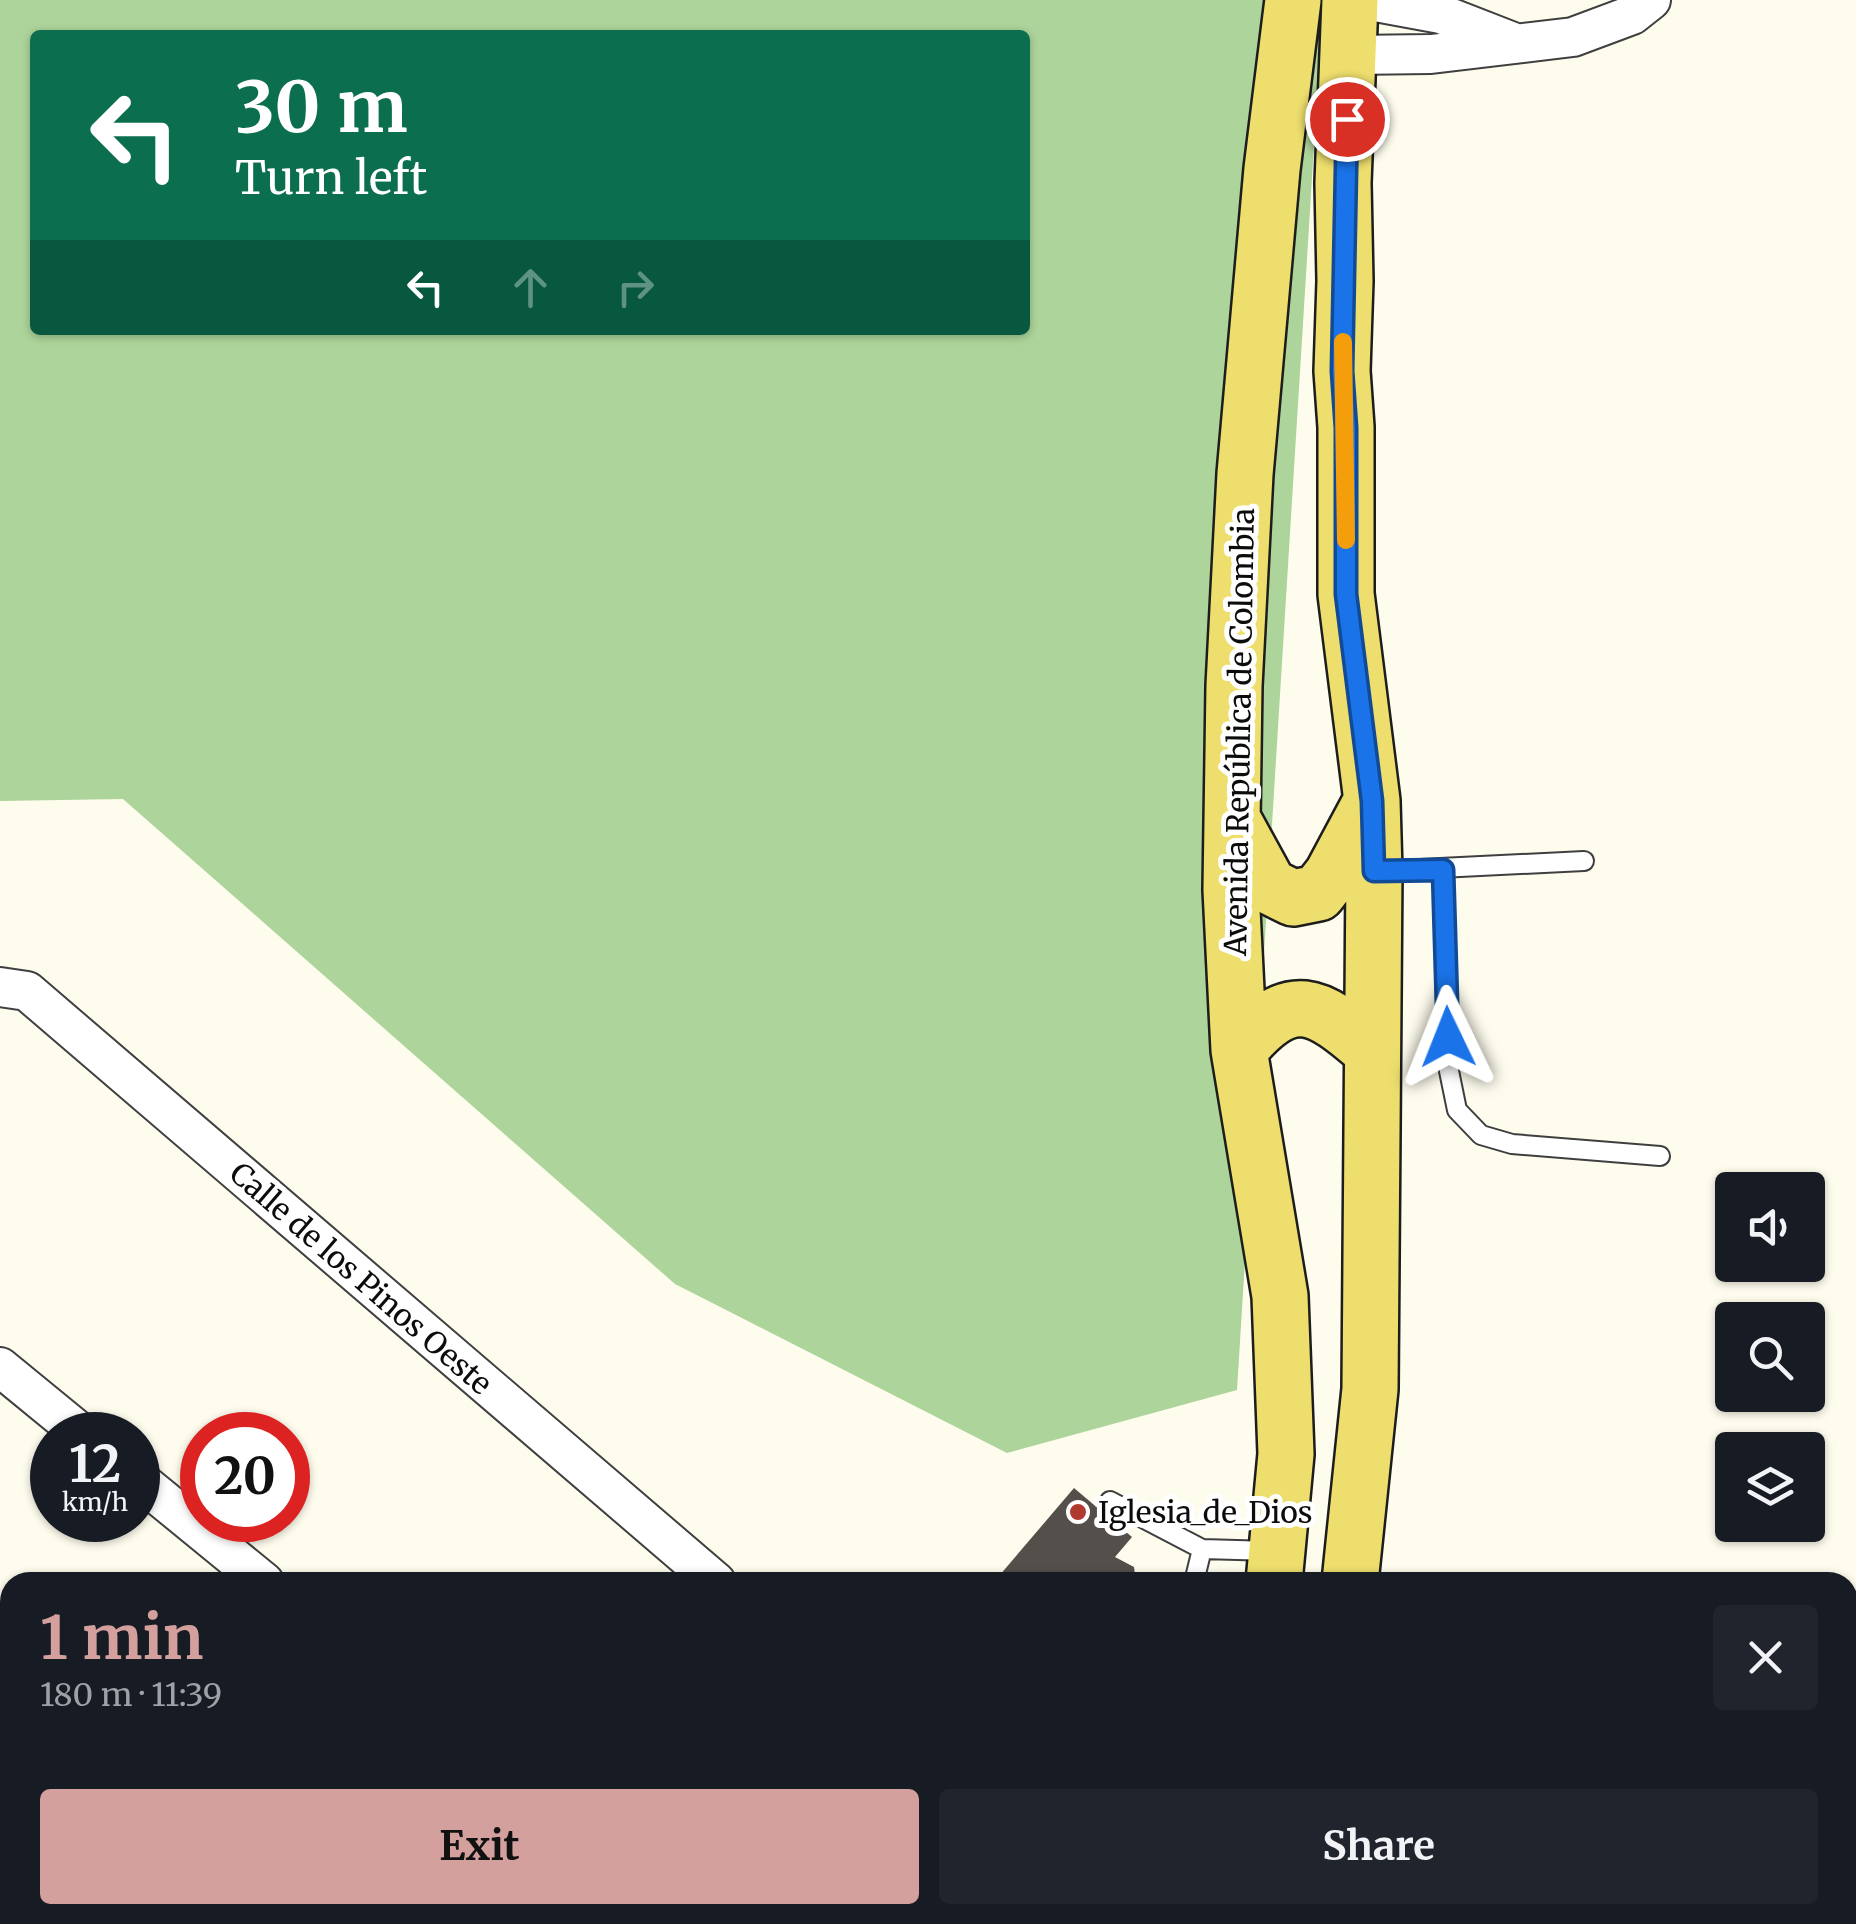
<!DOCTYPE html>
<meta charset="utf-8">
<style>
body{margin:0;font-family:Merriweather,serif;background:#20242c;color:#f1f3f6;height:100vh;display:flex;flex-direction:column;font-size:38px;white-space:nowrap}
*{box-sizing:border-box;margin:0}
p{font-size:32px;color:#9ea1a6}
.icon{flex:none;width:55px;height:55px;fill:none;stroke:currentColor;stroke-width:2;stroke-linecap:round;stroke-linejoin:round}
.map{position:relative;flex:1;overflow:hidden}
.drawer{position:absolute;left:0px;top:1572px;width:1858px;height:352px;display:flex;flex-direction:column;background:#171b24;border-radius:30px 30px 0 0;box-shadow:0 2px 8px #0004}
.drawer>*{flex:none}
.hud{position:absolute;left:30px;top:30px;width:1000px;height:305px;border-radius:10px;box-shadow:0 2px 8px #0004;background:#0b6e4f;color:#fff;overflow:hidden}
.controls{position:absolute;left:1715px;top:1172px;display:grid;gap:20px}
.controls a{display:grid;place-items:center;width:110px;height:110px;border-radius:10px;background:#171b24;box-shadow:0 2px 8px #0004;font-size:50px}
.speed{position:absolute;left:30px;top:1412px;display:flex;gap:20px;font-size:50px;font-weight:700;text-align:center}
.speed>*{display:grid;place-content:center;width:130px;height:130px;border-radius:50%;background:#171b24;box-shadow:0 2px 8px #0004;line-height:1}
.speed small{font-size:25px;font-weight:400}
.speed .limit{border:15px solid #d22;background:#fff;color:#111}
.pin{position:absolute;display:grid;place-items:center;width:85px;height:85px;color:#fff;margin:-42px;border:5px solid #fff;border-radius:50%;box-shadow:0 2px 10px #0007}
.me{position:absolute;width:110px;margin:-55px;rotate:358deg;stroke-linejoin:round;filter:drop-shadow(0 0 8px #0008)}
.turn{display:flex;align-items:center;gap:35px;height:210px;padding:0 40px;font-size:45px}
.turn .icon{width:130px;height:130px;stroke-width:2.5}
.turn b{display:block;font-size:70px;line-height:85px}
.lanes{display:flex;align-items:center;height:95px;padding:0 40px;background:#0003;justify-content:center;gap:50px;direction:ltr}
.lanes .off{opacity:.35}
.round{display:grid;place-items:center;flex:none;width:105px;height:105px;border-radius:10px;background:#20242c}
.head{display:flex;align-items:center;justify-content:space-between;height:170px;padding:0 40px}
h1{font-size:60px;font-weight:700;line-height:75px;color:#d4a09d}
.primary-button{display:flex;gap:20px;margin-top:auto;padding:20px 40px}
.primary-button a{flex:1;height:115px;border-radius:10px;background:#d4a09d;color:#111;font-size:40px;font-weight:700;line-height:115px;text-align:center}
.primary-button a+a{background:#20242c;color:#f1f3f6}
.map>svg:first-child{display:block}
.forest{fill:#add49a;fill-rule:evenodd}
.building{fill:#544f4a}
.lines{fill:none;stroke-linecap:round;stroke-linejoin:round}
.service-casing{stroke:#3f3f3f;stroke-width:22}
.minor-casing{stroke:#3f3f3f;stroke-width:42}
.primary-casing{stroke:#1d1d1d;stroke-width:60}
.service{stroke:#fff;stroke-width:18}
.minor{stroke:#fff;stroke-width:38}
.primary{stroke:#edde6d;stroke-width:55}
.route-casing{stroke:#114b97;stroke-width:25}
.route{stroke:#1a73e8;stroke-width:18}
.slow{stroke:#f59e0b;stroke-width:18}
.poi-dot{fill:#b13a30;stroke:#fff;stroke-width:4}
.labels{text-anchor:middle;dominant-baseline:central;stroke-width:10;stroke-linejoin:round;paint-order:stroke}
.street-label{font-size:30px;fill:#0c0c0c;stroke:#fff}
.poi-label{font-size:30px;fill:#0c0c0c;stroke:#fff;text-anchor:start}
</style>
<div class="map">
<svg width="1856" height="1924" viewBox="0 0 1856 1924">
<rect width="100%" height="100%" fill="#fefced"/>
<!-- forest -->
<path class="forest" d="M 0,0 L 1323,0 L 1237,1390 L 1007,1453 L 675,1284 L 123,799 L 0,801 ZM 35,35 L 1025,35 L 1025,330 L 35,330 Z"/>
<!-- building -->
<path class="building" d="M 1074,1488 L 1132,1537 L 1115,1557 L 1134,1567 L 1136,1582 L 1007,1582 L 999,1576 Z
M 0,1762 L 10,1769 L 10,1854 L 0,1870 Z
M 88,1915 L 140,1915 L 134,1924 L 91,1924 L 85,1920 Z
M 156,1915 L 227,1915 L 222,1924 L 150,1924 Z"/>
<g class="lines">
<defs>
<path id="service" d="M 1443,870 L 1449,1071 L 1457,1110 L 1481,1135 L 1512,1144 L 1660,1156
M 1379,871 L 1584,861
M 1110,1501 L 1202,1549 L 1273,1551
M 1194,1582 L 1202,1549
M 764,1915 L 780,1924
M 1053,1924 L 1058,1915"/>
<path id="minor" d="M 1365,0 L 1441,14 L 1513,42
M 1351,55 L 1431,54 L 1573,37 L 1632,15 L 1651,0
M 0,987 L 27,991 L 716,1582
M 0,1367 L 83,1435
M 138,1479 L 264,1582
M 0,1725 L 10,1731
M 297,1915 L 311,1924
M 672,1924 L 677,1915"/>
<path id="primary" d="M 1234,822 L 1269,886 L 1293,898 L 1318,893 L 1332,875 L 1370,804
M 1239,1050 C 1291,987 1317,1003 1372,1051
M 1274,1582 L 1286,1454 L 1280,1296 L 1239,1050 L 1231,890 L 1234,686 L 1245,474 L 1272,169 L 1293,0
M 1350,1582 L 1370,1389 L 1374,871 L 1372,801 L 1346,594 L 1346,427 L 1342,371 L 1345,281 L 1343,183 L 1350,0
M 1140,1924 L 1145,1915
M 1221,1924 L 1226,1915"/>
</defs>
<!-- service casing -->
<use href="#service" class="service-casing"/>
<!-- minor casing -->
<use href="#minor" class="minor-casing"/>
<!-- primary casing -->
<use href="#primary" class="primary-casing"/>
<!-- service -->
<use href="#service" class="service"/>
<!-- minor -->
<use href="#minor" class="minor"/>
<!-- primary -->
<use href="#primary" class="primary"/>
</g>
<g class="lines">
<defs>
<path id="route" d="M 1347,119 L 1342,371 L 1346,428 L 1346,594 L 1372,801 L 1374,871 L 1443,870 L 1448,1037"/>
</defs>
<!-- route casing -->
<use href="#route" class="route-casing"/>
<!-- route -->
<use href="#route" class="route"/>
<!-- slow -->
<path class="slow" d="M 1343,342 L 1346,540"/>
</g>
<!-- markers -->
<circle class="poi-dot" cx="1078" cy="1512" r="10"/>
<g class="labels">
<!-- street labels -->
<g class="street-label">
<text transform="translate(1239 732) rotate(-89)">Avenida República de Colombia</text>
<text transform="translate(361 1278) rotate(41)">Calle de los Pinos Oeste</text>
</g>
<!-- poi labels -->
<g class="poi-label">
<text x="1098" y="1512">Iglesia_de_Dios</text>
</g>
</g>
</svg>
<div class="controls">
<a><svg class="icon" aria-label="sound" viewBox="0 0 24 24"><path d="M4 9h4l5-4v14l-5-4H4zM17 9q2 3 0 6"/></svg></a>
<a><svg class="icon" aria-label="search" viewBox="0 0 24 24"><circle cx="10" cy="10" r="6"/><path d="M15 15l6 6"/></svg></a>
<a><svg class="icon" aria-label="layers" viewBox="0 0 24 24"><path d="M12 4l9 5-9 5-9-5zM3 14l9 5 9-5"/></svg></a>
</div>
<div class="speed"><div>12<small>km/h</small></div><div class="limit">20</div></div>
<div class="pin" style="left:1347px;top:119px;background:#d93025"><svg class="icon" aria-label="arrive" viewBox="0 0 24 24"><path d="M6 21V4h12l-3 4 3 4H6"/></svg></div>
<svg class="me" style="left:1448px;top:1037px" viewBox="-20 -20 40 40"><path d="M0-17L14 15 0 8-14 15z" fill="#1a73e8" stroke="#fff" stroke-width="4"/></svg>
<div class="hud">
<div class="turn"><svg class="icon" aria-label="left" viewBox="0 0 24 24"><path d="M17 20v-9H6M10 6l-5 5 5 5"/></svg><div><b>30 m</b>Turn left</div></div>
<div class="lanes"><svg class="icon" aria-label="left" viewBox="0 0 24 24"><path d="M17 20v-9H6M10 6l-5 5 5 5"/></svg><svg class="icon off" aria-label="ahead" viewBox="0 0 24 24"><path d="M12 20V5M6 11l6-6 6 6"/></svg><svg class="icon off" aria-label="right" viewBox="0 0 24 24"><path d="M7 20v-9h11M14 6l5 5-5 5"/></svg></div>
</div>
<section class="drawer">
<div class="head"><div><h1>1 min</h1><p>180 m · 11:39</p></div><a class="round"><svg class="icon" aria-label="close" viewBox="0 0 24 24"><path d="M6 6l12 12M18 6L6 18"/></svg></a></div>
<div class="primary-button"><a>Exit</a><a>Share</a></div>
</section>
</div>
